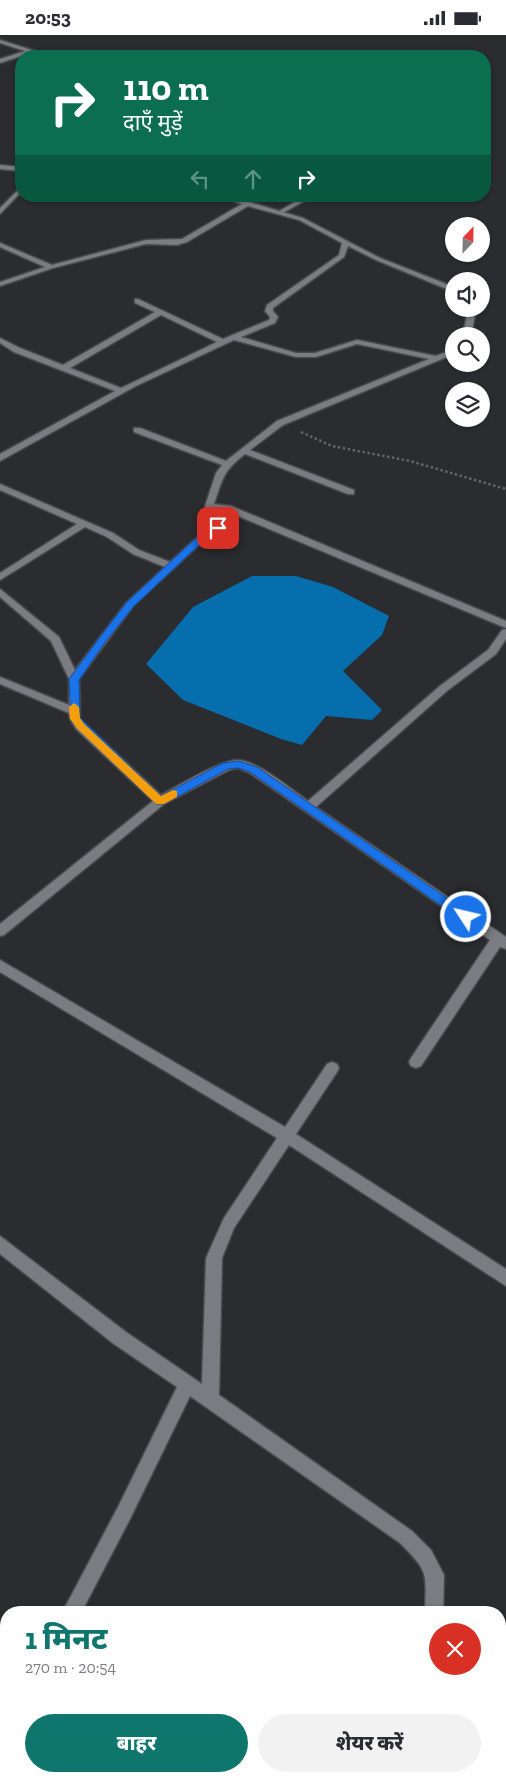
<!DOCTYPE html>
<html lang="hi">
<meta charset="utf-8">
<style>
body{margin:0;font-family:"Zilla Slab","Noto Sans Devanagari",serif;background:#f2f2f3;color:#2b2b33;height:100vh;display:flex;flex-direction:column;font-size:19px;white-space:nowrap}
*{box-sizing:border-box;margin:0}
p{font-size:16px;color:#7c7c81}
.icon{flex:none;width:28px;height:28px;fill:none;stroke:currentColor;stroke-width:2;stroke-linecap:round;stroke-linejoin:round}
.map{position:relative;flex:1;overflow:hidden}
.details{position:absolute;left:0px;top:1571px;width:506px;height:176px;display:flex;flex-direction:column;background:#fff;border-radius:20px 20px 0 0;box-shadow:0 1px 4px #0004}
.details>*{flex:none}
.banner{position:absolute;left:15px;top:15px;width:476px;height:152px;border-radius:20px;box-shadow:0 1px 4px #0004;background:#0b6e4f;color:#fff;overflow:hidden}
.needle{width:32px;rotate:22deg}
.controls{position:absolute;left:445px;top:182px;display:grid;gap:10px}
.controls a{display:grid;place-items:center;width:45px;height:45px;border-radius:50%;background:#fff;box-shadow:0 1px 4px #0004;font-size:25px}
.pin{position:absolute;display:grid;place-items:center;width:42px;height:42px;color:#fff;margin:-21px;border-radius:10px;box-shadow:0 2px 8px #0006}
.me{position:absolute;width:55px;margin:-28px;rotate:305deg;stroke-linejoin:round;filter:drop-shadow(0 0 4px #0008)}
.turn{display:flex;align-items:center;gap:18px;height:105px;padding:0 25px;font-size:22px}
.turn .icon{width:65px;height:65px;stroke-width:2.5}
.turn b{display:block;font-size:35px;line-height:42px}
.lanes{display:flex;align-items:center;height:48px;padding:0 25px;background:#0003;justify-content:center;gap:25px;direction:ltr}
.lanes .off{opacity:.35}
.round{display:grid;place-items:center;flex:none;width:52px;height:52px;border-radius:26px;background:#f2f2f3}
.head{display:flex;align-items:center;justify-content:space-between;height:85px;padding:0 25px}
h1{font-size:30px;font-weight:800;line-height:38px;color:#0f766e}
.primary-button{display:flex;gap:10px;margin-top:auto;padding:10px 25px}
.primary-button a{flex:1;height:58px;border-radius:30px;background:#0f766e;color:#fff;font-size:20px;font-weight:800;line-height:58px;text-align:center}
.primary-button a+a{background:#f2f2f3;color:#2b2b33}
.status{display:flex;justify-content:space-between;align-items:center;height:35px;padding:0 25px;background:#fff;direction:ltr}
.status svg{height:14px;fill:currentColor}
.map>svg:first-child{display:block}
.water{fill:#066ead}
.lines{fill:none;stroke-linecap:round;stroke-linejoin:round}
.lane-casing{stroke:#48494d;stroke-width:3}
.street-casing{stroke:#48494d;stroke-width:3}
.path{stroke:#636568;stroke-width:2.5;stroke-dasharray:2.5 2.5;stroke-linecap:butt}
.lane{fill:#7a7c81;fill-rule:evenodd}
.street{fill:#7a7c81;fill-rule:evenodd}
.route{fill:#1a73e8;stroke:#114b97}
.slow{fill:#f59e0b}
</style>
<div class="status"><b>20:53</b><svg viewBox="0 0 49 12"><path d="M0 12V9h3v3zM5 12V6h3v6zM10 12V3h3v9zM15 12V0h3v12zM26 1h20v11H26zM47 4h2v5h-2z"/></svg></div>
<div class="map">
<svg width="506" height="1747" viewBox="0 0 506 1747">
<rect width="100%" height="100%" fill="#2a2c30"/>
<!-- water -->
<path class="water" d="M 252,541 L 296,541 L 333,552 L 389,581 L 382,600 L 343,636 L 382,675 L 372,685 L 326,681 L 302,710 L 281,704 L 183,665 L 146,629 L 193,572 Z"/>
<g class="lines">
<defs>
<path id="lane" d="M 305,161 L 313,161 L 281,179 L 276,178 Z"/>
<path id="street" d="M 0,5 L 48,20 L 49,21 L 30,18 L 0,28 L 0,24 L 25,16 L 0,8 Z
M 0,130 L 21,132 L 21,136 L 0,134 Z
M 21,152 L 21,157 L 0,179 L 0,173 Z
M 218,161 L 229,161 L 303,183 L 380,223 L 454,252 L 454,257 L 376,225 L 348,211 L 344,222 L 273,273 L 273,276 L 278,282 L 275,288 L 241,302 L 296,318 L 315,318 L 357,305 L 436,321 L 454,314 L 454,319 L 283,390 L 250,415 L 354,455 L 354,459 L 348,459 L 245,419 C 223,436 223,443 214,469 L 231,471 L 506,586 L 506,593 L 226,476 L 215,474 L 223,493 L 221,495 L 201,508 L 133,571 L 79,644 L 80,684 L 161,760 C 179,751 219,725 238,725 C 258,726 292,755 308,766 L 440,651 L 488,615 L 502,595 L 506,594 L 506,604 L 496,619 L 448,655 L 316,772 L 506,902 L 506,914 L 500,912 L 421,1031 L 416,1033 L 411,1031 L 409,1027 L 411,1023 L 490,905 L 250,738 L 238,733 L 229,735 L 164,769 L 4,900 L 0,901 L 0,889 L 153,766 L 76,694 L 70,684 L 69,678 L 0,649 L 0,642 L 69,670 L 69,644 L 51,606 L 0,562 L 0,554 L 59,602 L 75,635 L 127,567 L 165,532 L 133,519 L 107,502 L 85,492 L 0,545 L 0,538 L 77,489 L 0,455 L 0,449 L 113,498 L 139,515 L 170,527 L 195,504 L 213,492 L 205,471 L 216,438 L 222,430 L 134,397 L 134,393 L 140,393 L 226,426 L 277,386 L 429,324 L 357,309 L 316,322 L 296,322 L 234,305 L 136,351 L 0,426 L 0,419 L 115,356 L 14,317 L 0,308 L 0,303 L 20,313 L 63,330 L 155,277 L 135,268 L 135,264 L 138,264 L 223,304 L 269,285 L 270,282 L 265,276 L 267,270 L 339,220 L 342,208 L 299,185 L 248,171 L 187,207 L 177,210 L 146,209 L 53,233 L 0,251 L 0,247 L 45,232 L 0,212 L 0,208 L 52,230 L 146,205 L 182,204 L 242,169 ZM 161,280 L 217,307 L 121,353 L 70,333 Z
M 468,274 L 476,274 L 471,301 L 463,301 Z
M 0,925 L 285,1092 L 327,1029 L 332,1027 L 337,1029 L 339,1033 L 337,1037 L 296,1099 L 506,1234 L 506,1251 L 289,1110 L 234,1193 L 222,1223 L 219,1360 L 412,1496 L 431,1515 L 444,1540 L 443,1578 L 425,1578 C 426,1537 429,1537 400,1508 L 190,1361 L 130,1484 L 81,1578 L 62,1578 L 118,1472 L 177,1352 L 114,1309 L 0,1219 L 0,1201 L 126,1297 L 202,1349 L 206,1223 L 224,1183 L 277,1103 L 0,937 Z
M 6,1693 L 6,1723 L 0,1726 L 0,1696 Z
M 442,1741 L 462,1741 L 463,1747 L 443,1747 Z"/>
</defs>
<!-- lane casing -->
<use href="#lane" class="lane-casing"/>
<!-- street casing -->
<use href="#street" class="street-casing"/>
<!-- path -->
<path class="path" d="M 301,397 L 332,411 L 410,426 L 506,454"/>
<!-- lane -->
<use href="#lane" class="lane"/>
<!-- street -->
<use href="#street" class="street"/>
</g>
<!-- route -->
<path class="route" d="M 215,491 L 222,493 L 201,508 L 134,571 L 106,606 L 79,645 L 80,683 L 161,761 L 223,728 L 239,726 L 257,732 L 470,879 L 470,885 L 462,885 L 250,737 L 238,733 L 228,734 L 164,769 L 156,769 L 71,686 L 69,644 L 100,602 L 127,567 L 195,504 Z"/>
<!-- slow -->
<path class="slow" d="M 74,668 L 79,672 L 80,683 L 84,689 L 161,761 L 173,755 L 177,756 L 177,762 L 164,769 L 156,769 L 77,693 L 70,684 L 69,672 Z"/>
</svg>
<div class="controls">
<a><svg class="needle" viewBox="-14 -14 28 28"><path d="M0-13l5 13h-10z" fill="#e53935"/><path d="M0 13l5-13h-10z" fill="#7c7c81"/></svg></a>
<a><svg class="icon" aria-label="sound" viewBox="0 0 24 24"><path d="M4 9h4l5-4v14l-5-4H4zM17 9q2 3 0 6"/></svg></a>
<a><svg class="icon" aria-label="search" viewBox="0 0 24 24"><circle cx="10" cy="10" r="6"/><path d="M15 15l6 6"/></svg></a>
<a><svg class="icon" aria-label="layers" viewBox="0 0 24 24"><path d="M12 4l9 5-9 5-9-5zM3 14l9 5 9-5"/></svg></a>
</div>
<div class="pin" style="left:218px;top:493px;background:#d93025"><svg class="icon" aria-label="arrive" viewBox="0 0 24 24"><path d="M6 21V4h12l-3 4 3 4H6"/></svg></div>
<svg class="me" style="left:466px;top:882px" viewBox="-20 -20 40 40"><circle r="17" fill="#1a73e8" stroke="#fff" stroke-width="3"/><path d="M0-11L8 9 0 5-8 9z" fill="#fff"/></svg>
<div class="banner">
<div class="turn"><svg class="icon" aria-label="right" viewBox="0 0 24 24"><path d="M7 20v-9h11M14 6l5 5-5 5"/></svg><div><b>110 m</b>दाएँ मुड़ें</div></div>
<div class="lanes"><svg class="icon off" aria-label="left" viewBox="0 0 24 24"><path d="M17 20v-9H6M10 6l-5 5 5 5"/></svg><svg class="icon off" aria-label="ahead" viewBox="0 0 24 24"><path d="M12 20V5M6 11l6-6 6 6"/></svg><svg class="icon" aria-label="right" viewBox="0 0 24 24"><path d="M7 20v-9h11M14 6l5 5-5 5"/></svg></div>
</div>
<section class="details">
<div class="head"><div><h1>1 मिनट</h1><p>270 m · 20:54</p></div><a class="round" style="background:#d93025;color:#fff"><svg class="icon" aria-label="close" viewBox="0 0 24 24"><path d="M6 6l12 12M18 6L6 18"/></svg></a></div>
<div class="primary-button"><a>बाहर</a><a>शेयर करें</a></div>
</section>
</div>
